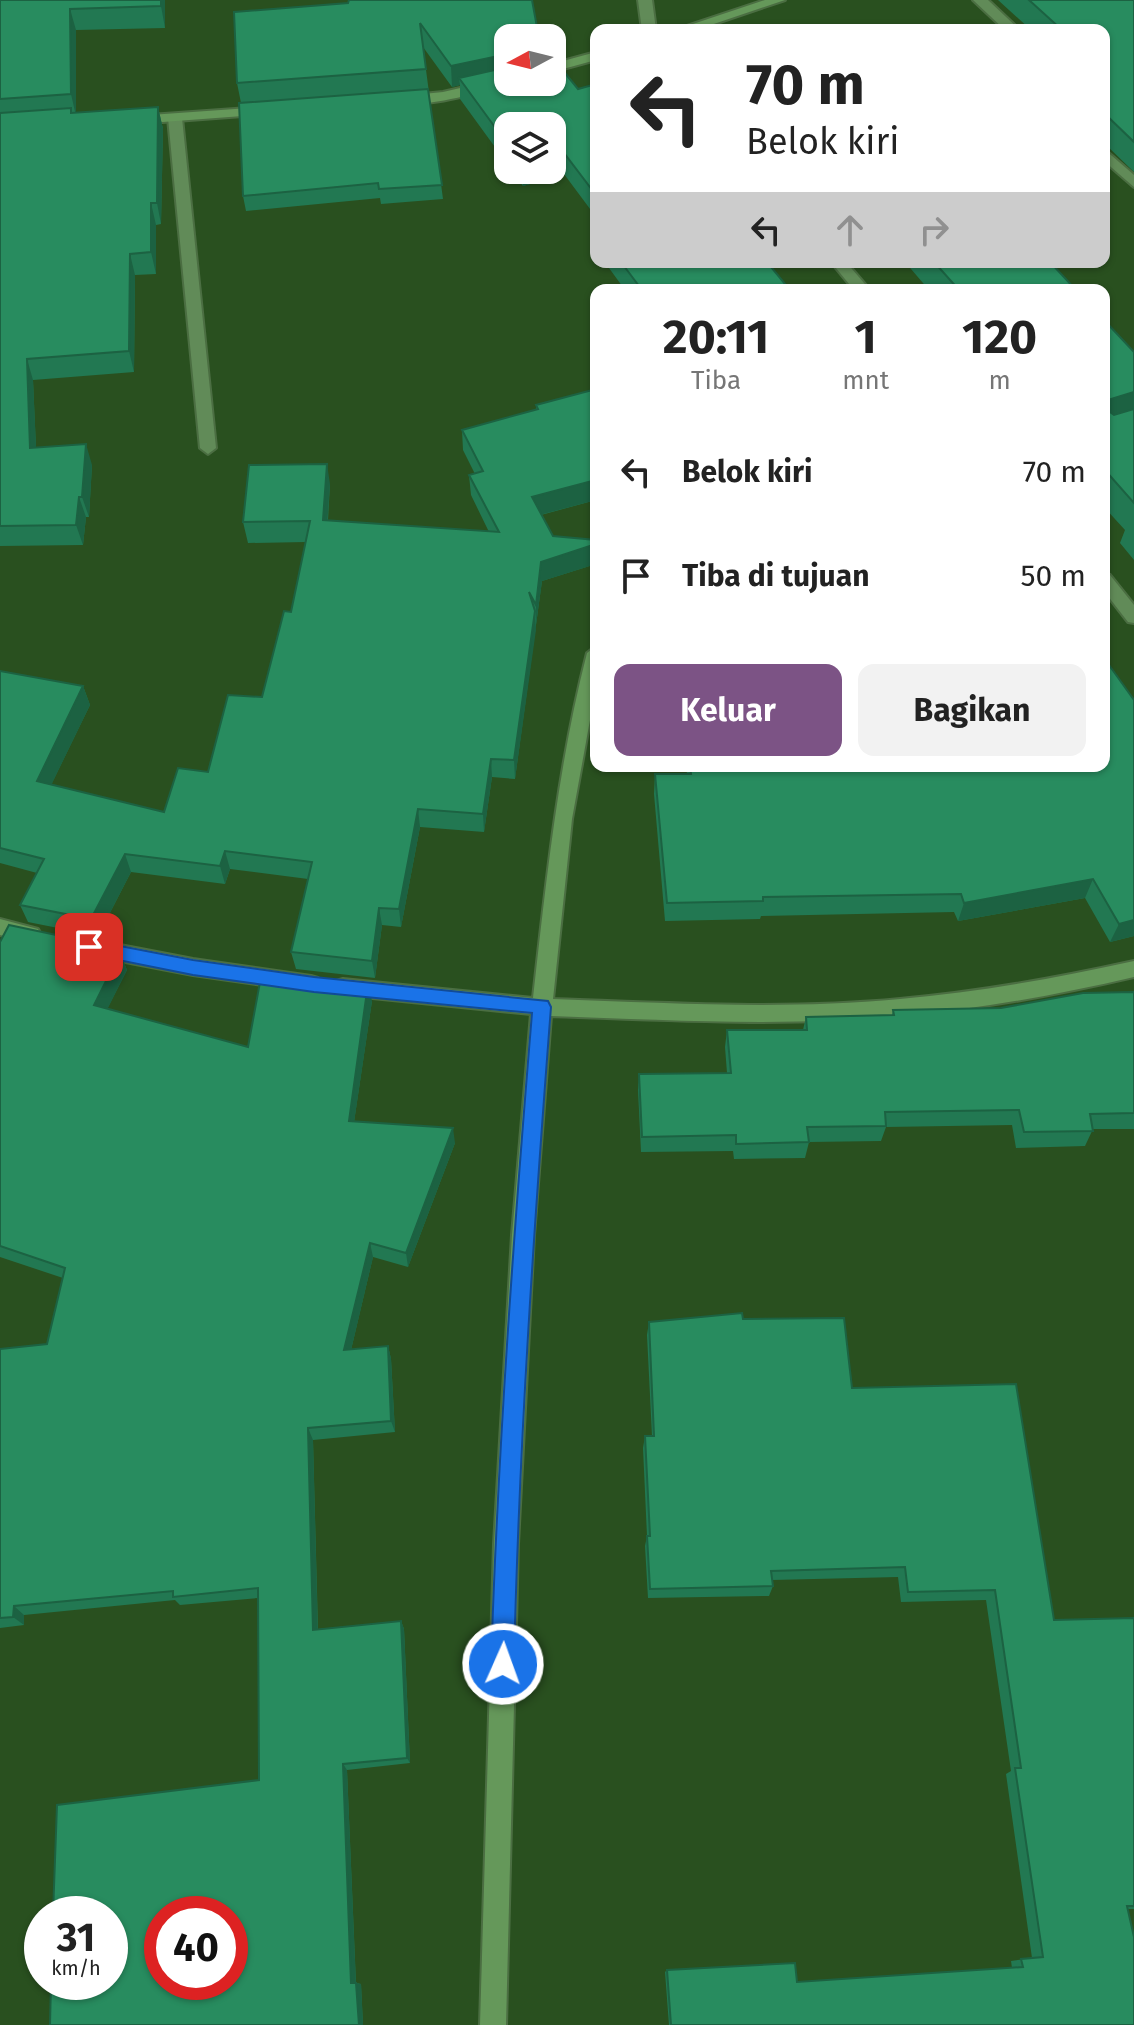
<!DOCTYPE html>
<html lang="id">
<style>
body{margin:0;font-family:"Fira Sans",sans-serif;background:#f2f2f2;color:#222;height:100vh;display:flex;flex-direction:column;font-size:30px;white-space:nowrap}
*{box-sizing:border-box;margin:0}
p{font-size:26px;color:#767676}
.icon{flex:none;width:44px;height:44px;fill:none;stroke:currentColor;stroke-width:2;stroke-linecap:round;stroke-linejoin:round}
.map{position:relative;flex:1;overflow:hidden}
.sheet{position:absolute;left:590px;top:284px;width:520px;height:488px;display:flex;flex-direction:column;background:#fff;border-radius:16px;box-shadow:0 2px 6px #0004}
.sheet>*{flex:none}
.banner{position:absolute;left:590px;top:24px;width:520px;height:244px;border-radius:16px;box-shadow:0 2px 6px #0004;background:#fff;color:#222;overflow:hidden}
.needle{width:52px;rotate:263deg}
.tools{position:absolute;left:494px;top:24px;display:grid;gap:16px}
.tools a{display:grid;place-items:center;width:72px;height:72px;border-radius:16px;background:#fff;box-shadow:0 2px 6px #0004;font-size:40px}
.speed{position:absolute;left:24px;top:1896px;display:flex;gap:16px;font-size:40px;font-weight:700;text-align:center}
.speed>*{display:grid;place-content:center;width:104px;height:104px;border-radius:50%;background:#fff;box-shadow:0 2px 6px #0004;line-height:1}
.speed small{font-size:20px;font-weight:400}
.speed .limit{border:12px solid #d22;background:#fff;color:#111}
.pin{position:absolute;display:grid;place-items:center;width:68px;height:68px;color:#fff;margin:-34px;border-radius:16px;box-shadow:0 4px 12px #0006}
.me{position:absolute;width:88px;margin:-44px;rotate:2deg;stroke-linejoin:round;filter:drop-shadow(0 0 6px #0008)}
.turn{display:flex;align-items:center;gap:28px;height:168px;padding:0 24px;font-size:36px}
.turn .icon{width:104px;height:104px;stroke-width:2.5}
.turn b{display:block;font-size:56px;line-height:68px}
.lanes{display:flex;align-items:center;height:76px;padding:0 24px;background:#0003;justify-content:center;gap:40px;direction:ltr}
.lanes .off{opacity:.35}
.eta{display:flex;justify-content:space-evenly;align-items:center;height:136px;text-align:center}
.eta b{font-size:48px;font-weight:700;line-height:56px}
.primary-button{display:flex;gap:16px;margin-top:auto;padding:16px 24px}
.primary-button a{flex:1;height:92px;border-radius:16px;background:#7c5385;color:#fff;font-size:32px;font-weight:700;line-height:92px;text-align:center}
.primary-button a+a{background:#f2f2f2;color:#222}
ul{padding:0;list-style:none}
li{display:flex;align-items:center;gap:24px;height:104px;padding:0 24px}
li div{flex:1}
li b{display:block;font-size:30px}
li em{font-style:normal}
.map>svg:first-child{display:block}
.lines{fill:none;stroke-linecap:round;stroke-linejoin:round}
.lane-casing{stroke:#4b6e42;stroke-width:4}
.street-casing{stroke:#4b6e42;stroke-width:4}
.secondary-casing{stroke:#4b6e42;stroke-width:4}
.lane{fill:#618b58;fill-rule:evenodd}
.street{fill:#618b58;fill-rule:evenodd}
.secondary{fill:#65985a;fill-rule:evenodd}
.wall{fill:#227852}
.shaded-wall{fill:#1c6242}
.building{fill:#288c5f;stroke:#1c6242;stroke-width:2;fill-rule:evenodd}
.route{fill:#1a73e8;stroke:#114b97;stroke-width:2}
</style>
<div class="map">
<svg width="1134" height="2025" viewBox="0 0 1134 2025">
<rect width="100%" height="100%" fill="#29501f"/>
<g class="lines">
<defs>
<path id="lane" d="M 973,0 L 988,0 L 1020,30 L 1005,30 Z
M 1104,149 L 1134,175 L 1134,187 L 1104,161 Z"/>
<path id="street" d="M 638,0 L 652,0 L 656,30 L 642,30 Z
M 175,114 L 182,118 L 216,448 L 208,454 L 200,448 L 168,118 Z
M 831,262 L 846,262 L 870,290 L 854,290 Z
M 1104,573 L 1110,575 L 1134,605 L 1134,623 L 1128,622 L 1104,591 Z"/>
<path id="secondary" d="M 765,0 L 785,0 L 696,30 L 675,30 Z
M 596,52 L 596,60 L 552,72 L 552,64 Z
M 508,77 L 508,82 L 513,84 C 490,89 413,113 396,100 L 403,96 L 443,92 Z
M 263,107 L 270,111 L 268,114 L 136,124 L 129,120 L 136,116 Z
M 596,646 L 596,687 L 572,819 L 553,999 C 668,1003 785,1010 900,999 C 979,992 1057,978 1134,961 L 1134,977 C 1057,995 979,1009 899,1016 C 784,1027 667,1020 551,1016 L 534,1235 L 518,1544 L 506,2025 L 480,2025 L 494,1544 L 512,1235 L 531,1014 L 343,995 L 336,993 L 333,987 L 336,981 L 343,979 L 533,998 C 546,882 558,766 587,653 Z
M 0,919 L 38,929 L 41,935 L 38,941 L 31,943 L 0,935 Z
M 94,940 L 193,959 L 311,976 L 318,978 L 321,984 L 318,990 L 311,992 L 193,975 L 94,956 L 87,954 L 84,948 L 87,942 Z"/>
</defs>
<!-- lane casing -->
<use href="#lane" class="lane-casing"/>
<!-- street casing -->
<use href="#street" class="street-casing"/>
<!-- secondary casing -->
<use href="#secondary" class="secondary-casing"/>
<!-- lane -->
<use href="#lane" class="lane"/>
<!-- street -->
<use href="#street" class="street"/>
<!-- secondary -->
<use href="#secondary" class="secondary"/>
</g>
<!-- wall -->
<path class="wall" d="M 0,0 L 165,0 L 165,28 L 76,30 L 76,113 L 158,107 L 163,129 L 161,224 L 156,225 L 156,274 L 135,275 L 134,372 L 33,380 L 36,448 L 92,465 L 89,517 L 86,517 L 83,545 L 0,546 Z
M 998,0 L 1134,0 L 1134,172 L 1104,143 L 1104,30 L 1031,30 Z
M 348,3 L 508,38 L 508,82 L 578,89 L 596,84 L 596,217 L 564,174 L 523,186 L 511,170 L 552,170 L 508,126 L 508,165 L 460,99 L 460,85 L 452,87 L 423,47 L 443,199 L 381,204 L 380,198 L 246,211 L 243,196 L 241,103 L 237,83 Z
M 609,262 L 767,262 L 790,290 L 625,290 L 609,268 Z
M 905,262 L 1050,262 L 1076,290 L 929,290 Z
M 1104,320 L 1134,352 L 1134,560 L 1120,543 L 1125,530 L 1104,507 Z
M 596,389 L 596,500 L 541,515 L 553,536 L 596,540 L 596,564 L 542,581 L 515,779 L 492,777 L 484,832 L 420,827 L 401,927 L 382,925 L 375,978 L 296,969 L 291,952 L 308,879 L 230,869 L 225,884 L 131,872 L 98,936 L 28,922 L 20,905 L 37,873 L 0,863 L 0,671 L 83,686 L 90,705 L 51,785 L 164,812 L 208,772 L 262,697 L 291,612 L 306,542 L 248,543 L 243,522 L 330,484 L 328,520 L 489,532 L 471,495 L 469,475 L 475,474 L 463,450 L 462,430 L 536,410 L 536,405 Z
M 686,766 L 1104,766 L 1134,936 L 1110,942 L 1085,898 L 958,921 L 954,912 L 761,916 L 760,919 L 665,921 L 654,794 L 655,774 L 687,774 Z
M 0,942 L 82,943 L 120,953 L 127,970 L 107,1009 L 248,1047 L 372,1001 L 354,1122 L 455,1143 L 408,1267 L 373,1257 L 351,1350 L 388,1346 L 391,1359 L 395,1432 L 313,1440 L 318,1629 L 401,1621 L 404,1629 L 410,1763 L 347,1770 L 356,1983 L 361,1984 L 363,2025 L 259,1780 L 258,1598 L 180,1605 L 175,1600 L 24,1615 L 24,1625 L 0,1628 L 0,1349 L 47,1344 L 63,1278 L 0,1257 Z
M 1134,992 L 1134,1129 L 1093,1129 L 1085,1146 L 1016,1148 L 1012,1125 L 886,1127 L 881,1141 L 809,1142 L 805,1158 L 734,1159 L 733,1151 L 641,1152 L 638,1090 L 639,1074 L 727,1073 L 725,1047 L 727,1030 L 803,1030 L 806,1017 L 892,1015 L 893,1010 L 1001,1008 Z
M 743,1319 L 852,1388 L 1054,1620 L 1134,1618 L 1134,1909 L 1128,1909 L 1134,2025 L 669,2025 L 665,1972 L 667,1970 L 797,1982 L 1012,1968 L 1011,1961 L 1032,1958 L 1006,1774 L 1011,1771 L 986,1600 L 901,1602 L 898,1577 L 772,1580 L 773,1586 L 769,1596 L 648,1598 L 645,1546 L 647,1536 L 643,1448 L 645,1436 L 652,1436 L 647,1335 L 649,1322 Z"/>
<!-- shaded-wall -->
<path class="shaded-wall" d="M 161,0 L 165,0 L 165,28 L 161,6 Z
M 70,9 L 76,30 L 76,116 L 71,94 Z
M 508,54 L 508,75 L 459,78 L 460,85 L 452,87 L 451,66 Z
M 158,107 L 163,129 L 161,224 L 157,203 Z
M 564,153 L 564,174 L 523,186 L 523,170 L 552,170 L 552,157 Z
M 151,203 L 156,225 L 156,274 L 151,252 Z
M 130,254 L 135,275 L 134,372 L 129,351 Z
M 27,359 L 33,380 L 37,469 L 30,448 Z
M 1134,392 L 1134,415 L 1104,426 L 1111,399 Z
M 86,444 L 92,465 L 89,517 L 82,497 Z
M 327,464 L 330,484 L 326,540 L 323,520 Z
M 596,480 L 596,500 L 532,517 L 532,497 Z
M 79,497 L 86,517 L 83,545 L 76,525 Z
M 596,544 L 596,564 L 542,581 L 536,625 L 536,605 L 541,562 Z
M 535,611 L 536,630 L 515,779 L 514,760 Z
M 83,686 L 90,705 L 44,800 L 37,781 Z
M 491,759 L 492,777 L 484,832 L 483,814 Z
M 418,809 L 420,827 L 401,927 L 399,909 Z
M 225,851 L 230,869 L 225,884 L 220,866 Z
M 125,854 L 131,872 L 98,936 L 91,919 Z
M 1093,879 L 1085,898 L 958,921 L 964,903 Z
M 379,908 L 382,925 L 375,978 L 372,961 Z
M 1134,920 L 1134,936 L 1110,942 L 1119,924 Z
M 120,953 L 127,970 L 101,1022 L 94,1005 Z
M 368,984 L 372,1001 L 352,1136 L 349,1121 Z
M 453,1128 L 455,1143 L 408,1267 L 406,1253 Z
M 370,1243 L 373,1257 L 348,1363 L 344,1350 Z
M 388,1346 L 391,1359 L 395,1432 L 391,1421 Z
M 308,1428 L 313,1440 L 318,1638 L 313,1630 Z
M 14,1606 L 24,1615 L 24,1625 L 13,1617 Z
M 401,1621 L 404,1629 L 410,1763 L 407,1758 Z
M 343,1764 L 347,1770 L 356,1985 L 351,1983 Z
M 356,1983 L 361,1984 L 363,2025 L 359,2025 Z"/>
<!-- building -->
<path class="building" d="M 0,0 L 161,0 L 161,6 L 70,9 L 71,94 L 0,99 Z
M 349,0 L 532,0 L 539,38 L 508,38 L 508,54 L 451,66 L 420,23 L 426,69 L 237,83 L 234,12 L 348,3 Z
M 1029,0 L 1134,0 L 1134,142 L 1104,113 L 1104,30 L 1062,30 Z
M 552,57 L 578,89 L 596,84 L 596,195 L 564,153 L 552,157 L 552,126 L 508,126 L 508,145 L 459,78 L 508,67 L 508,82 L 552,82 Z
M 428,89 L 442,185 L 379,189 L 378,183 L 243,196 L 239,103 Z
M 158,107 L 157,203 L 151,203 L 151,252 L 130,254 L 129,351 L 27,359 L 30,448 L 86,444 L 82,497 L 79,497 L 76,525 L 0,526 L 0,113 L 71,108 L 71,113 Z
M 621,262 L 767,262 L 790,290 L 642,290 Z
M 934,262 L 1050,262 L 1076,290 L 959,290 Z
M 1104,320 L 1134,352 L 1134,392 L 1111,399 L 1110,412 L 1114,415 L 1134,409 L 1134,503 L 1104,469 Z
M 596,389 L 596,480 L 532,497 L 553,536 L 596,540 L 596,544 L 541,562 L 536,605 L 529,592 L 535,611 L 514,760 L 491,759 L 483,814 L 418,809 L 399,909 L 379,908 L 372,961 L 291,952 L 312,862 L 225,851 L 220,866 L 125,854 L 91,919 L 20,905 L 44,859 L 0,848 L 0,671 L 83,686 L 37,781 L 164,812 L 178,768 L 208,772 L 228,695 L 262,697 L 284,611 L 291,612 L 310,521 L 243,522 L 249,465 L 327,464 L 323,520 L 499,532 L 469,475 L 483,471 L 462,430 L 538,409 L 536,405 Z
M 1104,658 L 1134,700 L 1134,920 L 1119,924 L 1093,879 L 964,903 L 961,894 L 763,897 L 763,901 L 667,903 L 655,774 L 691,774 L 690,766 L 1104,766 Z
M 9,925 L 80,940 L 79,942 L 120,953 L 94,1005 L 248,1047 L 260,982 L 284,983 L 286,974 L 368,984 L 349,1121 L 453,1128 L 406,1253 L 370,1243 L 344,1350 L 388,1346 L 391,1421 L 308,1428 L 313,1630 L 401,1621 L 407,1758 L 343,1764 L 351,1983 L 356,1983 L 359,2025 L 50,2025 L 51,1982 L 110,1982 L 110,1914 L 53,1914 L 57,1805 L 259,1780 L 258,1588 L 173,1597 L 173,1591 L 14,1606 L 13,1617 L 0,1618 L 0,1349 L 47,1344 L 65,1268 L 0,1246 L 0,942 ZM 162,1914 L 230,1914 L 230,1982 L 162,1982 Z
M 1134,992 L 1134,1113 L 1090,1114 L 1093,1131 L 1024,1132 L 1019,1110 L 885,1112 L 886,1126 L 807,1127 L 809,1142 L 736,1144 L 736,1135 L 642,1137 L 639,1074 L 731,1073 L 727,1030 L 807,1030 L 806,1017 L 894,1015 L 893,1010 L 1001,1008 L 1083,993 Z
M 742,1313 L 743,1319 L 844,1318 L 852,1388 L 1016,1384 L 1054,1620 L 1134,1618 L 1134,1906 L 1127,1906 L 1134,1937 L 1134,2025 L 671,2025 L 667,1970 L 795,1963 L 797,1982 L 1023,1967 L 1021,1959 L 1043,1957 L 1015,1768 L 1021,1768 L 995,1590 L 908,1592 L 905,1567 L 771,1571 L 773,1586 L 650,1589 L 647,1536 L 650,1536 L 645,1436 L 654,1436 L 649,1322 Z"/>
<!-- route -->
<path class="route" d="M 89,940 L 193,960 L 314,977 L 548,1001 L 551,1007 C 534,1226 519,1445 514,1664 L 510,1672 L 503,1675 L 495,1672 L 491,1664 C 498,1447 514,1230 532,1013 L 314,992 L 193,975 L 83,953 L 81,947 L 83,942 Z"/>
</svg>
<div class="tools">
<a><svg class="needle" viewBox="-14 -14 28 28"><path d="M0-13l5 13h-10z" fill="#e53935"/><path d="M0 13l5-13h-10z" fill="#767676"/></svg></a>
<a><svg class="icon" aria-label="layers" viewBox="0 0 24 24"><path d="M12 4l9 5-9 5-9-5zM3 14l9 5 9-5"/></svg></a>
</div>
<div class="speed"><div>31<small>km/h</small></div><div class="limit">40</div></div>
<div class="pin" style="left:89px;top:947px;background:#d93025"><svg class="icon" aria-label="arrive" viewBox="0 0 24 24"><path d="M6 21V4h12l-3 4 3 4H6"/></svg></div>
<svg class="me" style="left:503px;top:1664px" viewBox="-20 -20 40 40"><circle r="17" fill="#1a73e8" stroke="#fff" stroke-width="3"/><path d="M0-11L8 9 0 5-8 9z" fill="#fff"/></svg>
<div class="banner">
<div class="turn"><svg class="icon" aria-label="left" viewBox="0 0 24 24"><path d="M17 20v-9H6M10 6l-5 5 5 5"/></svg><div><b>70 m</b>Belok kiri</div></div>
<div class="lanes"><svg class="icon" aria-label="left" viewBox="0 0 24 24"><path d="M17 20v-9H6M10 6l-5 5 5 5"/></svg><svg class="icon off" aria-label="ahead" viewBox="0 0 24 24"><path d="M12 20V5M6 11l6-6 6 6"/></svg><svg class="icon off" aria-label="right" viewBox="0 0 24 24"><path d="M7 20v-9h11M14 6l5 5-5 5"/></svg></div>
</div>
<section class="sheet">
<div class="eta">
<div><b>20:11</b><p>Tiba</p></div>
<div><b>1</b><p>mnt</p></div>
<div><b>120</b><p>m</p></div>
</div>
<ul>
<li><svg class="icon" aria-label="left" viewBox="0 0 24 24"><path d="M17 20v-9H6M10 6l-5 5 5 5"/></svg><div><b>Belok kiri</b></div><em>70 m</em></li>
<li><svg class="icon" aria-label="arrive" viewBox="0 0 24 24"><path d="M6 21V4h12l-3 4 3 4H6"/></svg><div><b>Tiba di tujuan</b></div><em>50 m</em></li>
</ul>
<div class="primary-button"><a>Keluar</a><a>Bagikan</a></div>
</section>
</div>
